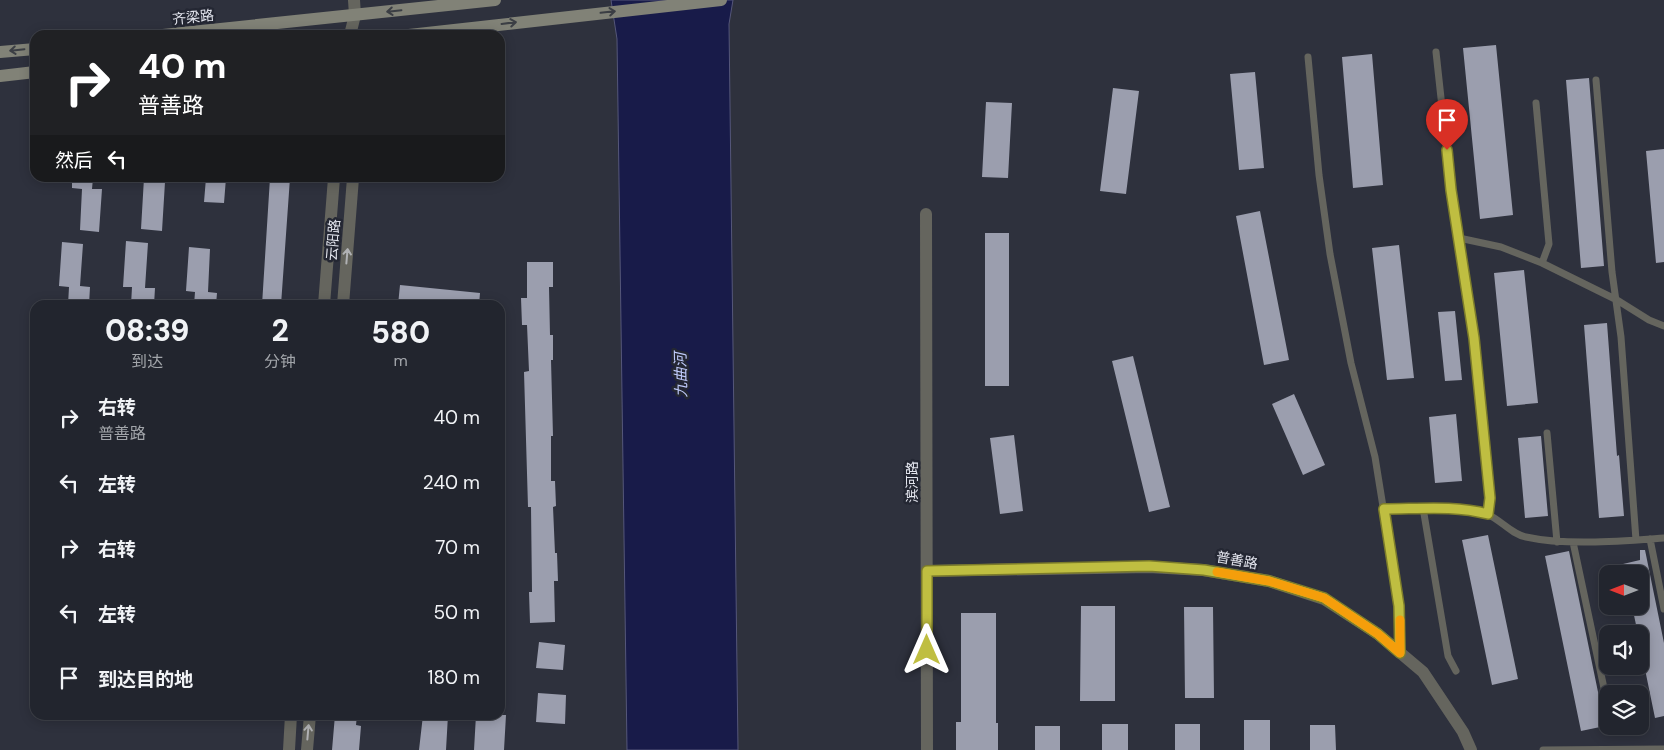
<!DOCTYPE html>
<html lang="zh">
<meta charset="utf-8">
<style>
body{margin:0;font-family:"DM Sans","Noto Sans SC",sans-serif;background:#2e313a;color:#f1f3f6;height:100vh;display:flex;flex-direction:column;font-size:19px;white-space:nowrap}
*{box-sizing:border-box;margin:0}
p{font-size:16px;color:#a2a5aa}
.icon{flex:none;width:28px;height:28px;fill:none;stroke:currentColor;stroke-width:2;stroke-linecap:round;stroke-linejoin:round}
.map{position:relative;flex:1;overflow:hidden}
.panel{position:absolute;left:30px;top:300px;width:475px;height:420px;display:flex;flex-direction:column;background:#22252e;border-radius:15px;box-shadow:0 2px 12px #0003,0 0 0 1px #3f424a}
.panel>*{flex:none}
.banner{position:absolute;left:30px;top:30px;width:475px;height:152px;border-radius:15px;box-shadow:0 2px 12px #0003,0 0 0 1px #3f424a;background:#202124;color:#fff;overflow:hidden}
.needle{width:32px;rotate:270deg}
.controls{position:absolute;left:1599px;top:565px;display:grid;gap:10px}
.controls a{display:grid;place-items:center;width:50px;height:50px;border-radius:10px;background:#22252e;box-shadow:0 2px 12px #0003,0 0 0 1px #3f424a;font-size:25px}
.pin{position:absolute;display:grid;place-items:center;width:42px;height:42px;color:#fff;margin:-51px -21px;border-radius:50% 50% 50% 0;rotate:-45deg;box-shadow:0 0 5px #0007}
.pin .icon{rotate:45deg}
.me{position:absolute;width:55px;margin:-28px;rotate:0deg;stroke-linejoin:round;filter:drop-shadow(0 0 4px #0008)}
.turn{display:flex;align-items:center;gap:18px;height:105px;padding:0 25px;font-size:22px}
.turn .icon{width:65px;height:65px;stroke-width:2.5}
.turn b{display:block;font-size:35px;line-height:42px}
.then{display:flex;align-items:center;height:48px;padding:0 25px;background:#0003;gap:10px;font-size:19px}
.eta{display:flex;justify-content:space-evenly;align-items:center;height:85px;text-align:center}
.eta b{font-size:30px;font-weight:800;line-height:35px}
ul{padding:0;list-style:none}
li{display:flex;align-items:center;gap:15px;height:65px;padding:0 25px}
li div{flex:1}
li b{display:block;font-size:19px}
li em{font-style:normal}
.map>svg:first-child{display:block}
.water{fill:#181b49;stroke:#55577a}
.building{fill:#9b9eae}
.lines{fill:none;stroke-linecap:round;stroke-linejoin:round}
.service{stroke:#65655e;stroke-width:7}
.minor{stroke:#65655e;stroke-width:12}
.tertiary{stroke:#65655e;stroke-width:12}
.secondary{stroke:#818277;stroke-width:12}
.oneway{stroke:#3b3e44}
.oneway2{stroke:#b0b1b4}
.route-casing{stroke:#7c7c2a;stroke-width:12}
.route{stroke:#bfbe41;stroke-width:9}
.slow{stroke:#f59e0b;stroke-width:9}
.labels{text-anchor:middle;dominant-baseline:central;stroke-width:5;stroke-linejoin:round;paint-order:stroke}
.street-label{font-size:14px;fill:#e2e4ed;stroke:#242733}
.water-label{font-size:15px;font-style:italic;fill:#bfcafa;stroke:#242733}
</style>
<div class="map">
<svg width="1664" height="750" viewBox="0 0 1664 750">
<rect width="100%" height="100%" fill="#2e313d"/>
<!-- water -->
<path class="water" d="M 611,0 L 733,0 L 729,24 L 738,750 L 627,750 L 617,39 Z"/>
<!-- building -->
<path class="building" d="M 1496,45 L 1513,215 L 1480,219 L 1463,48 Z
M 1372,54 L 1383,185 L 1353,188 L 1342,57 Z
M 1255,72 L 1264,168 L 1239,170 L 1230,74 Z
M 1589,78 L 1604,266 L 1581,268 L 1566,80 Z
M 1113,88 L 1139,91 L 1126,194 L 1100,191 Z
M 986,102 L 1012,103 L 1008,178 L 982,177 Z
M 1664,149 L 1664,262 L 1656,263 L 1646,151 Z
M 72,178 L 93,178 L 92,189 L 102,189 L 99,232 L 80,230 L 82,189 L 72,188 Z
M 144,178 L 155,178 L 154,181 L 165,182 L 162,231 L 141,229 Z
M 206,178 L 226,178 L 224,203 L 204,202 Z
M 270,178 L 290,178 L 281,305 L 262,305 Z
M 1260,211 L 1289,360 L 1264,365 L 1236,216 Z
M 985,233 L 1009,233 L 1009,386 L 985,386 Z
M 126,241 L 148,243 L 145,288 L 155,288 L 154,305 L 131,305 L 132,287 L 123,287 Z
M 62,242 L 83,244 L 80,286 L 90,287 L 89,305 L 68,305 L 69,287 L 59,286 Z
M 1399,245 L 1414,378 L 1387,380 L 1372,248 Z
M 189,247 L 210,249 L 208,292 L 217,293 L 216,305 L 194,305 L 195,292 L 186,291 Z
M 527,262 L 553,262 L 553,287 L 549,287 L 550,335 L 553,335 L 553,360 L 551,360 L 553,436 L 551,436 L 551,481 L 555,481 L 556,506 L 553,507 L 555,553 L 557,553 L 558,581 L 554,581 L 555,622 L 530,623 L 529,592 L 532,592 L 531,507 L 528,507 L 524,372 L 529,371 L 527,325 L 522,325 L 521,298 L 527,298 Z
M 1524,270 L 1538,403 L 1507,406 L 1494,273 Z
M 400,285 L 480,293 L 479,305 L 398,305 Z
M 1455,311 L 1462,380 L 1445,381 L 1438,312 Z
M 1607,323 L 1617,456 L 1619,455 L 1624,516 L 1599,518 L 1584,325 Z
M 1133,356 L 1170,507 L 1149,512 L 1112,361 Z
M 1294,394 L 1325,465 L 1303,475 L 1272,404 Z
M 1456,414 L 1462,481 L 1435,483 L 1429,417 Z
M 1014,435 L 1023,511 L 1000,514 L 990,438 Z
M 1541,436 L 1548,516 L 1525,518 L 1518,438 Z
M 1488,535 L 1518,679 L 1492,685 L 1462,540 Z
M 1640,550 L 1645,550 L 1664,643 L 1664,716 L 1655,718 L 1640,645 L 1640,634 L 1638,634 L 1632,606 L 1640,606 L 1640,574 L 1625,574 L 1623,564 L 1640,560 Z
M 1569,551 L 1605,726 L 1581,731 L 1545,556 Z
M 1081,606 L 1115,606 L 1115,701 L 1080,701 Z
M 1184,607 L 1213,607 L 1214,698 L 1185,698 Z
M 961,613 L 996,613 L 996,723 L 998,723 L 998,750 L 956,750 L 956,722 L 961,722 Z
M 539,642 L 565,645 L 563,670 L 536,668 Z
M 538,693 L 566,695 L 565,724 L 536,722 Z
M 335,715 L 357,715 L 356,725 L 361,726 L 359,750 L 332,750 Z
M 423,715 L 448,715 L 446,750 L 419,750 Z
M 476,715 L 506,715 L 504,750 L 474,750 Z
M 1244,720 L 1270,720 L 1270,750 L 1244,750 Z
M 1102,724 L 1128,724 L 1128,750 L 1102,750 Z
M 1175,724 L 1200,724 L 1200,750 L 1175,750 Z
M 1310,725 L 1335,725 L 1336,750 L 1310,750 Z
M 1035,726 L 1060,726 L 1060,750 L 1035,750 Z"/>
<g class="lines">
<!-- service -->
<path class="service" d="M 1436,52 L 1451,190 L 1474,338 L 1490,498 L 1488,514
M 1308,57 L 1319,175 L 1330,254 L 1351,363 L 1375,457 L 1399,606 L 1400,653
M 1596,80 L 1612,272 L 1621,337 L 1636,540
M 1536,103 L 1549,244 L 1542,263
M 1459,238 L 1501,247 L 1542,263 L 1617,300 L 1649,320 L 1664,326
M 1547,433 L 1557,542
M 1423,508 L 1448,656 L 1456,671
M 1384,509 C 1413,509 1461,503 1487,514 C 1501,520 1511,534 1526,537 C 1567,546 1622,541 1664,538
M 1650,539 L 1664,609
M 1573,542 L 1608,707
M 1543,750 L 1664,749"/>
<!-- minor -->
<path class="minor" d="M 354,0 L 355,15
M 926,214 L 927,750
M 927,571 L 1149,567 L 1203,570 L 1269,581 L 1324,599 L 1378,634 L 1423,672 L 1463,732 L 1471,750"/>
<!-- tertiary -->
<path class="tertiary" d="M 350,35 L 355,15
M 324,305 L 334,178
M 343,305 L 353,178
M 289,750 L 291,715
M 307,750 L 310,715"/>
<!-- secondary -->
<path class="secondary" d="M 163,35 L 495,0
M 409,35 L 721,0
M 0,52 L 35,49
M 0,76 L 35,72"/>
</g>
<!-- one-way arrows -->
<defs><path id="oneway-shaft" d="M-6 0H5M1.5-3L5.5 0L1.5 3" fill="none" stroke-width="1.6" stroke-linecap="round" stroke-linejoin="round" transform="scale(1.25)"/></defs>
<g class="oneway">
<use href="#oneway-shaft" transform="translate(394 11) rotate(174)"/>
<use href="#oneway-shaft" transform="translate(608 12) rotate(-6)"/>
<use href="#oneway-shaft" transform="translate(509 23) rotate(-7)"/>
<use href="#oneway-shaft" transform="translate(17 50) rotate(174)"/>
</g>
<g class="oneway2">
<use href="#oneway-shaft" transform="translate(347 256) rotate(-85)"/>
<use href="#oneway-shaft" transform="translate(308 732) rotate(-85)"/>
</g>
<g class="lines">
<defs>
<path id="route" d="M 927,650 L 927,571 L 1149,566 L 1204,570 L 1269,581 L 1324,598 L 1378,634 L 1400,653 L 1399,606 L 1384,509 C 1419,509 1454,505 1488,514 L 1490,498 L 1474,338 L 1451,190 L 1447,150"/>
</defs>
<!-- route casing -->
<use href="#route" class="route-casing"/>
<!-- route -->
<use href="#route" class="route"/>
<!-- slow -->
<path class="slow" d="M 1217,572 L 1269,581 L 1324,598 L 1378,634 L 1400,653 L 1400,620"/>
</g>
<g class="labels">
<!-- street labels -->
<g class="street-label">
<text transform="translate(193 17) rotate(-6)">齐梁路</text>
<text transform="translate(333 240) rotate(-85)">云阳路</text>
<text transform="translate(912 482) rotate(-90)">滨河路</text>
<text transform="translate(1237 560) rotate(10)">普善路</text>
</g>
<!-- water labels -->
<g class="water-label">
<text transform="translate(681 375) rotate(-91)">九曲河</text>
</g>
</g>
</svg>
<div class="controls">
<a><svg class="needle" viewBox="-14 -14 28 28"><path d="M0-13l5 13h-10z" fill="#e53935"/><path d="M0 13l5-13h-10z" fill="#a2a5aa"/></svg></a>
<a><svg class="icon" aria-label="sound" viewBox="0 0 24 24"><path d="M4 9h4l5-4v14l-5-4H4zM17 9q2 3 0 6"/></svg></a>
<a><svg class="icon" aria-label="layers" viewBox="0 0 24 24"><path d="M12 4l9 5-9 5-9-5zM3 14l9 5 9-5"/></svg></a>
</div>
<div class="pin" style="left:1447px;top:150px;background:#d93025"><svg class="icon" aria-label="arrive" viewBox="0 0 24 24"><path d="M6 21V4h12l-3 4 3 4H6"/></svg></div>
<svg class="me" style="left:927px;top:650px" viewBox="-20 -20 40 40"><path d="M0-17L14 15 0 8-14 15z" fill="#bfbe41" stroke="#fff" stroke-width="4"/></svg>
<div class="banner">
<div class="turn"><svg class="icon" aria-label="right" viewBox="0 0 24 24"><path d="M7 20v-9h11M14 6l5 5-5 5"/></svg><div><b>40 m</b>普善路</div></div>
<div class="then">然后<svg class="icon" aria-label="left" viewBox="0 0 24 24"><path d="M17 20v-9H6M10 6l-5 5 5 5"/></svg></div>
</div>
<section class="panel">
<div class="eta">
<div><b>08:39</b><p>到达</p></div>
<div><b>2</b><p>分钟</p></div>
<div><b>580</b><p>m</p></div>
</div>
<ul>
<li><svg class="icon" aria-label="right" viewBox="0 0 24 24"><path d="M7 20v-9h11M14 6l5 5-5 5"/></svg><div><b>右转</b><p>普善路</p></div><em>40 m</em></li>
<li><svg class="icon" aria-label="left" viewBox="0 0 24 24"><path d="M17 20v-9H6M10 6l-5 5 5 5"/></svg><div><b>左转</b></div><em>240 m</em></li>
<li><svg class="icon" aria-label="right" viewBox="0 0 24 24"><path d="M7 20v-9h11M14 6l5 5-5 5"/></svg><div><b>右转</b></div><em>70 m</em></li>
<li><svg class="icon" aria-label="left" viewBox="0 0 24 24"><path d="M17 20v-9H6M10 6l-5 5 5 5"/></svg><div><b>左转</b></div><em>50 m</em></li>
<li><svg class="icon" aria-label="arrive" viewBox="0 0 24 24"><path d="M6 21V4h12l-3 4 3 4H6"/></svg><div><b>到达目的地</b></div><em>180 m</em></li>
</ul>
</section>
</div>
